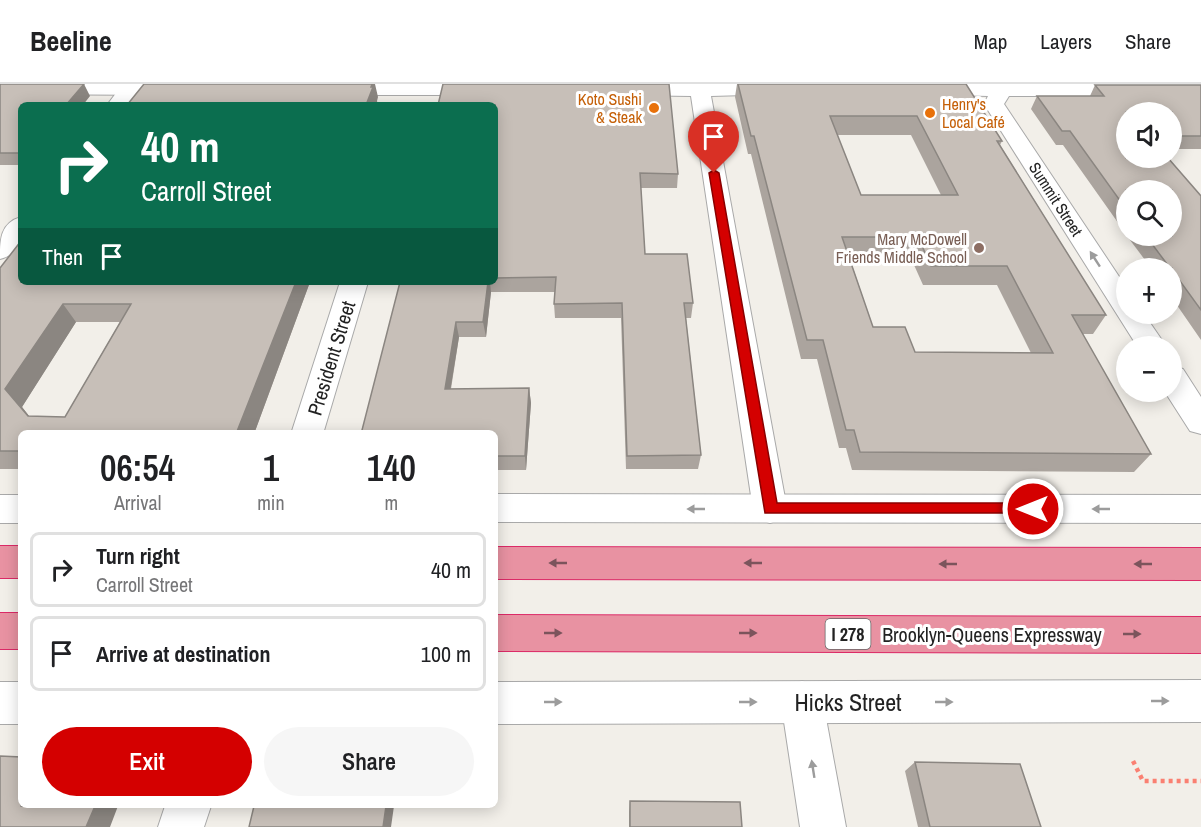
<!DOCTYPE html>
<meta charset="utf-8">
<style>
body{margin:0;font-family:"Archivo Narrow",sans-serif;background:#f6f6f6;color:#202124;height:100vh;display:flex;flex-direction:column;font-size:22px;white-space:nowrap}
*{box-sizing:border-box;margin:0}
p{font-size:20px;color:#757577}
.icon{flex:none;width:33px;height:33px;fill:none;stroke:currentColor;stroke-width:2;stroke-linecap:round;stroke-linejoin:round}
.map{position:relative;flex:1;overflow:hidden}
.side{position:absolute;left:18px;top:346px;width:480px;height:378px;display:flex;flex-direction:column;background:#fff;border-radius:9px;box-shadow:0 3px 15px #0003}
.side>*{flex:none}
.hud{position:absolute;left:18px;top:18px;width:480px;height:183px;border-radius:9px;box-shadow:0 3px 15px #0003;background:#0b6e4f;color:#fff;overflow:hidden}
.tools{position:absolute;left:1116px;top:18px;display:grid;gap:12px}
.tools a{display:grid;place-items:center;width:66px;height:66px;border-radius:50%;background:#fff;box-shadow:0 3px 15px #0003;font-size:30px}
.pin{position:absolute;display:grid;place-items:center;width:51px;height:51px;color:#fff;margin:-62px -26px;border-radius:50% 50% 50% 0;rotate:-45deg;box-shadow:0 0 6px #0007}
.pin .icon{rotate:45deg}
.me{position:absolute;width:66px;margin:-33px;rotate:270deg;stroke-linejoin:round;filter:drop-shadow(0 0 4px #0008)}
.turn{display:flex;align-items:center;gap:21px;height:126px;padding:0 24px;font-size:27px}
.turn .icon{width:78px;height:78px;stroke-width:2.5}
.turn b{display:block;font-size:42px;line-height:51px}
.then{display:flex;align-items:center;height:57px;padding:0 24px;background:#0003;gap:12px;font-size:22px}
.eta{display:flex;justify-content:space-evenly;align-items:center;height:102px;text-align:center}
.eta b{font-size:36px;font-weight:600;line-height:42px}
.action{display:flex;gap:12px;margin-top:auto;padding:12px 24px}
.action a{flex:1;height:69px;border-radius:36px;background:#d40000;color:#fff;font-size:24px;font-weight:600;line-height:69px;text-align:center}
.action a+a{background:#f6f6f6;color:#202124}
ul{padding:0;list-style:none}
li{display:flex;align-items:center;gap:18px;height:75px;margin:0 12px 9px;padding:0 12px;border:3px solid #e0e0e0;border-radius:9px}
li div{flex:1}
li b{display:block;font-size:22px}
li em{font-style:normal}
header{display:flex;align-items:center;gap:36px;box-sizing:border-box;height:84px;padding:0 30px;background:#fff;border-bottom:2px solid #e0e0e0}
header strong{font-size:28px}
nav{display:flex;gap:33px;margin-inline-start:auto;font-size:21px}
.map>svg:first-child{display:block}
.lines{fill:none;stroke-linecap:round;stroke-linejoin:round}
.minor-casing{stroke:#a9a9a9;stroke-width:2}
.tertiary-casing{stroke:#a9a9a9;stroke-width:2}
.motorway-casing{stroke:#dc2a67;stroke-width:2}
.path{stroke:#fa8072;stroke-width:4.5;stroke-dasharray:4 4;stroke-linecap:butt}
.minor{fill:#fff;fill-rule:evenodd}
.tertiary{fill:#fff;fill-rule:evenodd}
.motorway{fill:#e892a2;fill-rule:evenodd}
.wall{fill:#aba49e;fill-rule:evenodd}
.shaded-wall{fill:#8b8681}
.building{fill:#c7bfb8;stroke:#8b8681;stroke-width:1.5;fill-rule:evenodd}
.oneway{fill:#9c9c9c}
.oneway2{fill:#7b545c}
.route{fill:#d40000;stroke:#8a0000;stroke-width:1.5}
.food-dot{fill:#e8710a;stroke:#fff;stroke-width:2}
.education-dot{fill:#8d6e63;stroke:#fff;stroke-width:2}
.labels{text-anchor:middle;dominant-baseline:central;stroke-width:6;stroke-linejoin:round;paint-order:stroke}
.far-food-label{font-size:16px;fill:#c56008;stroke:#fff;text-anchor:end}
.far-street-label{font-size:16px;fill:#222;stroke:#fff}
.far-education-label{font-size:16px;fill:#785e54;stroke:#fff;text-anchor:end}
.shield{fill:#fff;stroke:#646464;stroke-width:1.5}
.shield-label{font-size:18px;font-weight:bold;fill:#222}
.street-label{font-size:20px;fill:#222;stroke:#fff}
.near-street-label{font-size:24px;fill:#222;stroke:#fff}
</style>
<header>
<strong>Beeline</strong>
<nav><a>Map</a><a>Layers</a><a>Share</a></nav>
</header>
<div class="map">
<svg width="1201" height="743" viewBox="0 0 1201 743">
<rect width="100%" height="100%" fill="#f2efe9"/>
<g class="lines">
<defs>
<path id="minor" d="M 0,0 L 168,0 L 174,5 L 171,9 L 164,11 L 0,10 Z
M 489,0 L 495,5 L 492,9 L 485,11 L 333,11 L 326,9 L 323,5 L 329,0 Z
M 780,0 L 786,2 L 789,6 L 786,10 L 711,12 L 787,425 L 782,435 L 770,439 L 758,435 L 753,425 L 691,12 L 624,11 L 617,9 L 614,5 L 620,0 Z
M 923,0 L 1201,0 L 1201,12 L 1009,12 L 1004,20 L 1126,203 L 1126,230 L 1144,230 L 1166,262 L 1137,262 L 984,20 L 988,12 L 917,10 L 914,6 L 917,2 Z
M 340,198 L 368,198 L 323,350 L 291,350 Z
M 1172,282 L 1183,285 L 1201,313 L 1201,350 L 1190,347 L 1165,308 L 1172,308 Z
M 802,597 L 817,603 L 823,618 L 846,743 L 800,743 L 781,618 L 787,603 Z
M 165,722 L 211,722 L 204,743 L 158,743 Z"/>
<path id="tertiary" d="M 123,0 L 144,0 L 128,21 L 107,21 Z
M 21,133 C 21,152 21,170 0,175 C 0,156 0,139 21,133 Z
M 495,410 L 1201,411 L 1201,439 L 495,438 Z
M 0,411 L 21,411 L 21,439 L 0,439 Z
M 1201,596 L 1201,638 L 495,640 L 495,598 Z
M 0,598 L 21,598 L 21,640 L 0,640 Z"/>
<path id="motorway" d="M 0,462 L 21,462 L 21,494 L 0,494 Z
M 495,463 L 1201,464 L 1201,496 L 495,495 Z
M 0,529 L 21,529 L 21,565 L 0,565 Z
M 495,531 L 1201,533 L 1201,569 L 495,567 Z"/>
</defs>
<!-- minor casing -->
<use href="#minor" class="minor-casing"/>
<!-- tertiary casing -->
<use href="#tertiary" class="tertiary-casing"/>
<!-- motorway casing -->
<use href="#motorway" class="motorway-casing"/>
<!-- path -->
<path class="path" d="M 1133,677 L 1143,697 L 1201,697"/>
<!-- minor -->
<use href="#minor" class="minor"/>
<!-- tertiary -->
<use href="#tertiary" class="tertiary"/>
<!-- motorway -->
<use href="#motorway" class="motorway"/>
</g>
<!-- wall -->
<path class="wall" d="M 0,0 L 90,12 L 21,21 L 21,81 L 0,81 Z
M 737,0 L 966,0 L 1002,57 L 1000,61 L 1106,231 L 1093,250 L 1082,250 L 1151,370 L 1134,388 L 852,386 L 846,364 L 839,364 L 817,275 L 801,275 L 751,70 L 748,70 L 735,13 ZM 837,51 L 911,51 L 941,111 L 861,111 ZM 849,172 L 910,172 L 923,201 L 997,201 L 1031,269 L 915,268 L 873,243 Z
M 1095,1 L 1201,1 L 1201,65 L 1172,65 L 1172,28 L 1126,28 L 1201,112 L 1201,256 L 1172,214 L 1172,184 L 1151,184 L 1127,152 L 1172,152 L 1126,106 L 1126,150 L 1063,61 L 1056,61 L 1031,25 L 1037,12 L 1090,12 Z
M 495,21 L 678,90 L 677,104 L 641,104 L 645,170 L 693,219 L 691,234 L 686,234 L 701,371 L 698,385 L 626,385 L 621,234 L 555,234 L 554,220 L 555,208 L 491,208 L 486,253 L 459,253 L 451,305 L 529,304 L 531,319 L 526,386 L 495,386 L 495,350 L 361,350 L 400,198 L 495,198 Z
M 0,184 L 21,198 L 310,198 L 254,350 L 21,350 L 21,385 L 0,385 ZM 76,238 L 120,238 L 65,333 L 29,332 L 22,323 Z
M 915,678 L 1041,743 L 918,743 L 905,687 Z
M 630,717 L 742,743 L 629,743 L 629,728 Z"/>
<!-- shaded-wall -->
<path class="shaded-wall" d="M 84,0 L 90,12 L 83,21 L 66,21 Z
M 372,0 L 375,0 L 378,13 L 377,17 L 378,21 L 366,21 Z
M 296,198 L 310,198 L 254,350 L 236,350 Z
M 488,198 L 490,198 L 491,208 L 486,253 L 483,238 Z
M 63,220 L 76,238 L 22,323 L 43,350 L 28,332 L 5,305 Z
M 456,238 L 459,253 L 448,320 L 445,305 Z
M 529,304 L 531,319 L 526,386 L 525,372 Z
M 95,722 L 118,722 L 110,743 L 86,743 Z
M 386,722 L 394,722 L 391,743 L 383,743 Z"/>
<!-- building -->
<path class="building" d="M 0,0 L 84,0 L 66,21 L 21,21 L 21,69 L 0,69 Z
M 144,0 L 372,0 L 371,3 L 373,3 L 366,21 L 127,21 Z
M 443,0 L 669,0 L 678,90 L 640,89 L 645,170 L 687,170 L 693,219 L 684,219 L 701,371 L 627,372 L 622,219 L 554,220 L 556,193 L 495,194 L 495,21 L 438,21 Z
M 738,0 L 966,0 L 1002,57 L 997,57 L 1106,231 L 1072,231 L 1151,370 L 860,368 L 854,346 L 846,346 L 823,256 L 807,256 L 754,52 L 751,52 ZM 830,32 L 917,32 L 958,111 L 861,111 ZM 842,153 L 918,153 L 931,182 L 1007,182 L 1053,269 L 915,268 L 905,243 L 873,243 Z
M 1095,1 L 1201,1 L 1201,52 L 1172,52 L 1172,28 L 1126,28 L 1126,74 L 1168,74 L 1201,112 L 1201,226 L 1172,186 L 1172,184 L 1170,184 L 1146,152 L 1172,152 L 1172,106 L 1126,106 L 1126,125 L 1070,47 L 1062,47 L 1037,12 L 1104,12 Z
M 21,157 L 21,198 L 296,198 L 236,350 L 21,350 L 21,367 L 0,367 L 0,184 ZM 63,220 L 131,220 L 65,333 L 28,332 L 5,305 Z
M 400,198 L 488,198 L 483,238 L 456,238 L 445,305 L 529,304 L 525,372 L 495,372 L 495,350 L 361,350 Z
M 0,672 L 21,673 L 21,722 L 95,722 L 86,743 L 0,743 Z
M 915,678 L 1020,680 L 1041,743 L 930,743 Z
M 630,717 L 740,718 L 742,743 L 630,743 Z
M 254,722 L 386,722 L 383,743 L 249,743 Z"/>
<!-- one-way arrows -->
<defs><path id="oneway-solid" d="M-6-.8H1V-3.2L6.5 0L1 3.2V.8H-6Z" transform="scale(1.5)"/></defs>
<g class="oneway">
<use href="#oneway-solid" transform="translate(1095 175) rotate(-123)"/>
<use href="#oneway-solid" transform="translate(696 425) rotate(-180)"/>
<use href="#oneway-solid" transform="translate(1101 425) rotate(-180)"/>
<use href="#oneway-solid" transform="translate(1160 617)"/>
<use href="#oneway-solid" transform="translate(553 618)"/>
<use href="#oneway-solid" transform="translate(748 618)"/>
<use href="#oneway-solid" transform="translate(944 618)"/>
<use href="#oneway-solid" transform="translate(813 685) rotate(-99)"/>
</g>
<g class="oneway2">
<use href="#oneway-solid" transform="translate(558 479) rotate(-180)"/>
<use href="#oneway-solid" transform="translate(753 479) rotate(-180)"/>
<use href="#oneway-solid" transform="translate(948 480) rotate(-180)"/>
<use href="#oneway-solid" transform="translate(1143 480) rotate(-180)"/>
<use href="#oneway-solid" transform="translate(553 549)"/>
<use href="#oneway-solid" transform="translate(748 549)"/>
<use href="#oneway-solid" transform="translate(1132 550)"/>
</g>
<!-- route -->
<path class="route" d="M 714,86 L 719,89 L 777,419 L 1033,419 L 1038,420 L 1041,425 L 1038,429 L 765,429 L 709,89 Z"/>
<!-- markers -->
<g class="food-dot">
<circle cx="654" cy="24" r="6"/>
<circle cx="930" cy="29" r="6"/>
</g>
<circle class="education-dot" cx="979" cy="164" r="6"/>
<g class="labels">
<!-- far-food labels -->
<g class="far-food-label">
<text x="642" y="15">Koto Sushi<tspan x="642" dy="18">&amp; Steak</tspan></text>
<text x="942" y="20" text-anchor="start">Henry's<tspan x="942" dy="18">Local Café</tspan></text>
</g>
<!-- far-street labels -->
<g class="far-street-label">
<text transform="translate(1056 115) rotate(57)">Summit Street</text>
</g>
<!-- far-education labels -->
<g class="far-education-label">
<text x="967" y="155">Mary McDowell<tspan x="967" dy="18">Friends Middle School</tspan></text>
</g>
<!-- shield labels -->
<rect class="shield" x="825.5" y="535" width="45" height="30" rx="4.5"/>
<g class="shield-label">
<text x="848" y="550">I 278</text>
</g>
<!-- street labels -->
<g class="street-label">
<text transform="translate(331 274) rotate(-73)">President Street</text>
<text x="992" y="550">Brooklyn-Queens Expressway</text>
</g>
<!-- near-street labels -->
<g class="near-street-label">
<text x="848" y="618">Hicks Street</text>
</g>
</g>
</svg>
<div class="tools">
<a><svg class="icon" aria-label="sound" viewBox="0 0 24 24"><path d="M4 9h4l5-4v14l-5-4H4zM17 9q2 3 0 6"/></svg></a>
<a><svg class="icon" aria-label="search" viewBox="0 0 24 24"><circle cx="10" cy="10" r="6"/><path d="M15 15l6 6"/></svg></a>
<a>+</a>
<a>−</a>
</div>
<div class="pin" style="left:714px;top:89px;background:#d93025"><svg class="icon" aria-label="arrive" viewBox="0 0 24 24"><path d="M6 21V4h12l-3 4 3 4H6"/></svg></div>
<svg class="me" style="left:1033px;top:425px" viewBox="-20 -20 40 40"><circle r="17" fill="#d40000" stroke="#fff" stroke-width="3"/><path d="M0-11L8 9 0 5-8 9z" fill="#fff"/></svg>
<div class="hud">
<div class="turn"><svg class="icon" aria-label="right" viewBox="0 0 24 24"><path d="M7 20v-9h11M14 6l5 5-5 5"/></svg><div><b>40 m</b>Carroll Street</div></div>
<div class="then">Then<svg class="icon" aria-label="arrive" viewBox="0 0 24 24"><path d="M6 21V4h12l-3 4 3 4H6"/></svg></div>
</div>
<section class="side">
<div class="eta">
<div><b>06:54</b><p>Arrival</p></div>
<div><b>1</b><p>min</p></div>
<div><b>140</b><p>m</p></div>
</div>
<ul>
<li><svg class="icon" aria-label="right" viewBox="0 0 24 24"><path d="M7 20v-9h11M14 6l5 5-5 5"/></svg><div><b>Turn right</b><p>Carroll Street</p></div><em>40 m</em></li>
<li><svg class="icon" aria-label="arrive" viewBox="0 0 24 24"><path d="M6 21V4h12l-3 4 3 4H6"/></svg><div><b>Arrive at destination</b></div><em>100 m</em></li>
</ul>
<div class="action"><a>Exit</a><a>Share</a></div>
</section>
</div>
